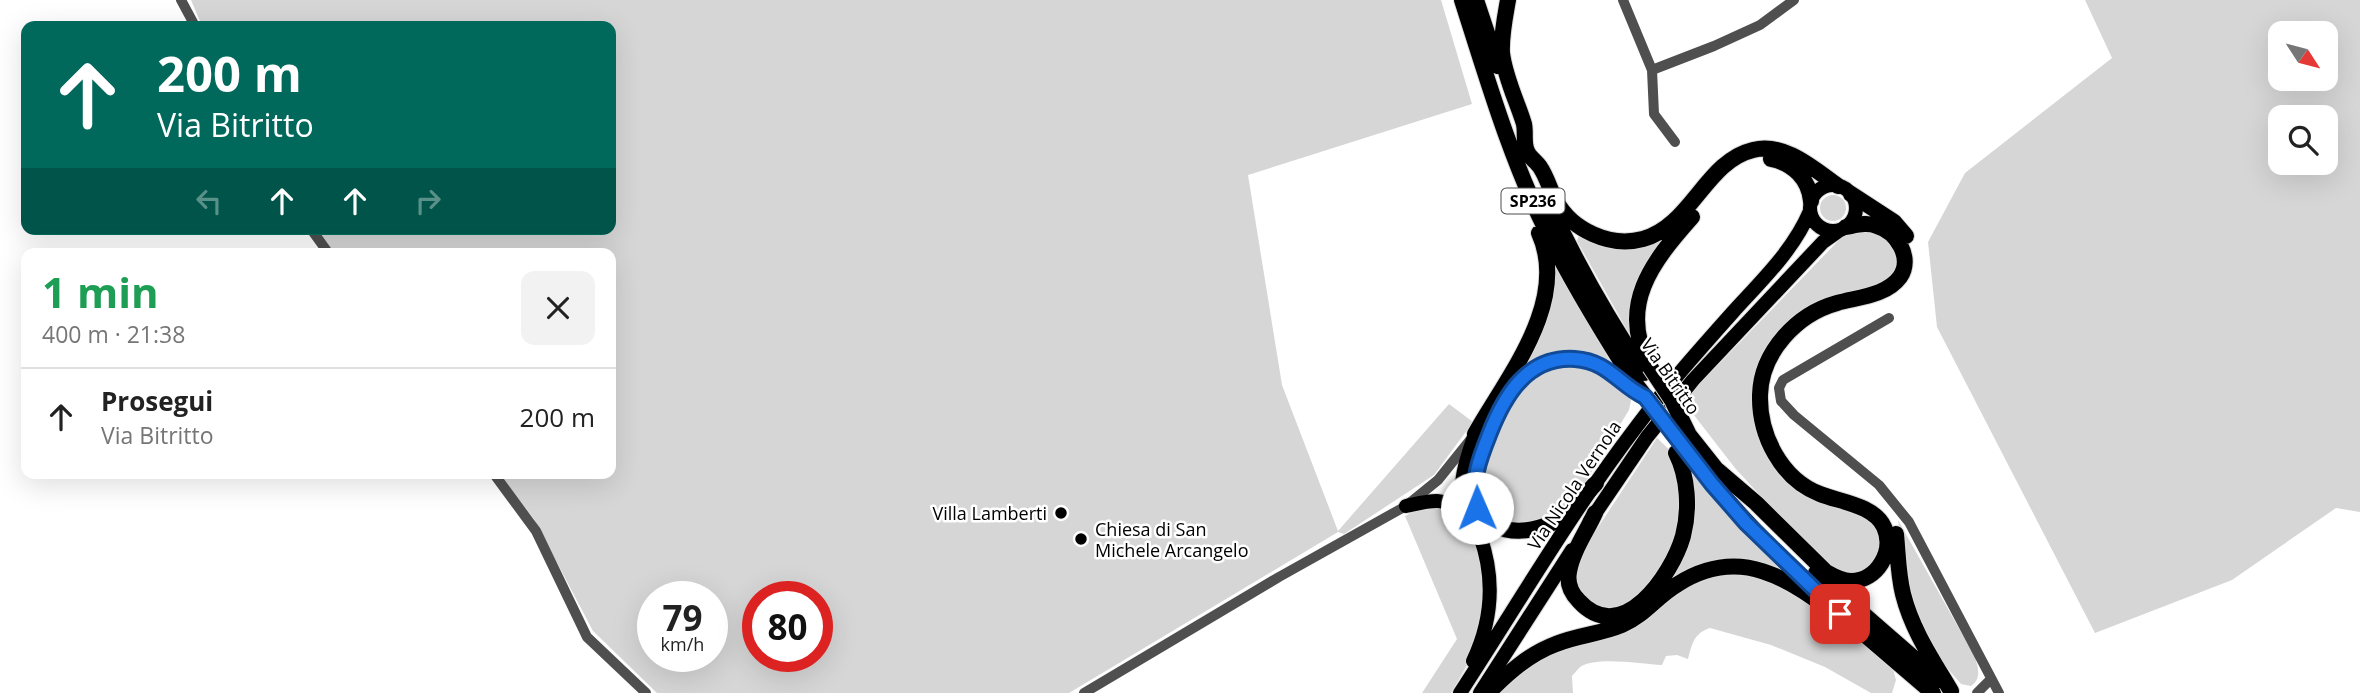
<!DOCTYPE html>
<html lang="it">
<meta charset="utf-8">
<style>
body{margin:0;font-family:"Open Sans",sans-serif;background:#f2f2f2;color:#222;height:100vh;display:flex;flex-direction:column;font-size:26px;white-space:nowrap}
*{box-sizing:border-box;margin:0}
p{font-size:23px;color:#767676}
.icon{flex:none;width:38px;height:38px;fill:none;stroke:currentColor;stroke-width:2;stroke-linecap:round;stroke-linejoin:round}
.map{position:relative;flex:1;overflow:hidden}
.side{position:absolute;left:21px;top:248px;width:595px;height:231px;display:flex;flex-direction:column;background:#fff;border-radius:14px;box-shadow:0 7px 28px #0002}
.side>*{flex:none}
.hud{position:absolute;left:21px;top:21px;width:595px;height:214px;border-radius:14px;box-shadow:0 7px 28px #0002;background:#00695c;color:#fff;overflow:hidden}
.needle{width:46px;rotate:126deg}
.tools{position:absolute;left:2268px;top:21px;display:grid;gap:14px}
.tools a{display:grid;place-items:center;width:70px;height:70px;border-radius:14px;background:#fff;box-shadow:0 7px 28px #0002;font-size:35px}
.speed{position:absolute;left:637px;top:581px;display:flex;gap:14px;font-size:35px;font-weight:700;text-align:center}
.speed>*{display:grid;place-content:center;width:91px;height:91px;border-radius:50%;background:#fff;box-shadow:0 7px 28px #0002;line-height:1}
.speed small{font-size:18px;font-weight:400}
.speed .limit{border:10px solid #d22;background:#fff;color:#111}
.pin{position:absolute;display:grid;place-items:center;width:60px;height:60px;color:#fff;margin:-30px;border-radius:14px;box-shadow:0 4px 10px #0006}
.me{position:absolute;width:77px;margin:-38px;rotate:359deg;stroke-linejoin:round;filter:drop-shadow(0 0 5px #0008)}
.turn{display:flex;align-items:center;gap:24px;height:147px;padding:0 21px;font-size:32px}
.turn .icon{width:91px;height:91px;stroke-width:2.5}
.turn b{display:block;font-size:49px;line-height:60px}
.lanes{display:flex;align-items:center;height:66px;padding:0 21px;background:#0003;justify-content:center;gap:35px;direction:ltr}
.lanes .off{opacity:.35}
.round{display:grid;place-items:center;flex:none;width:74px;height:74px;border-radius:14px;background:#f2f2f2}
.overview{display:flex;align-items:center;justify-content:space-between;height:119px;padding:0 21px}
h1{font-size:42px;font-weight:700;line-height:52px;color:#1e9e55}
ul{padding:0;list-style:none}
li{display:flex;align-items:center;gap:21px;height:98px;padding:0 21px;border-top:2px solid #e0e0e0}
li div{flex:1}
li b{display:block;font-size:26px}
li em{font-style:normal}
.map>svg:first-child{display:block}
.green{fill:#d6d6d6;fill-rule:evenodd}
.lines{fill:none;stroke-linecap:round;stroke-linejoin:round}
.major-casing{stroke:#dbdbdb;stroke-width:16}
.highway-casing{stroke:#dbdbdb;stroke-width:18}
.minor{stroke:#4f4f4f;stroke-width:10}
.major{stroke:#000;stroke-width:14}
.highway{stroke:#000;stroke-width:16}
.highway-bridge-casing{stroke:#dbdbdb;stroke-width:18;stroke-linecap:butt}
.highway-bridge{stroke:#000;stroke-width:16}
.route-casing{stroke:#114b97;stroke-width:18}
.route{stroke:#1a73e8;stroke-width:12}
.poi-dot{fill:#000;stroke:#fff;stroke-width:2.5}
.labels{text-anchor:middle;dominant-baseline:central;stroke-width:5;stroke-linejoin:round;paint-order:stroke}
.shield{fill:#fff;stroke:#4c4c4c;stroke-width:2}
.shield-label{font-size:16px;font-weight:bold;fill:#000}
.street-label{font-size:18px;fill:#000;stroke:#fff}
.poi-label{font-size:18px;fill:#000;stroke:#fff;text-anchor:end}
</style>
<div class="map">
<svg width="2360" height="693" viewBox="0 0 2360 693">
<rect width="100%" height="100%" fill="#fff"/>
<!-- green -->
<path class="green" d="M 191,0 L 1441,0 L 1472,104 L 1248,175 L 1282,385 L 1338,531 L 1449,404 L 1473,422 L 1434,475 L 1344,534 L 1338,532 L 1069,693 L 657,693 L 593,631 L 534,519 L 499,474 L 611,474 L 611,254 L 329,254 L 311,229 L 611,229 L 611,26 L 202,26 ZM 653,597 L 712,597 L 712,656 L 653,656 ZM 758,597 L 817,597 L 817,656 L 758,656 Z
M 2085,0 L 2360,0 L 2360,512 L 2336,508 L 2232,580 L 2095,633 L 1937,327 L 1928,242 L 1965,173 L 2112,58 ZM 2280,33 L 2326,33 L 2326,79 L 2280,79 ZM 2280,117 L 2326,117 L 2326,163 L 2280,163 Z
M1820 208a13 13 0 1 1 26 0a13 13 0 1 1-26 0Z
M 1865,228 L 1889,240 L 1900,264 L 1885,285 L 1816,306 L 1760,377 L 1776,464 L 1869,516 L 1884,536 L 1874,567 L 1846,577 L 1819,560 L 1735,468 L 1683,401 L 1840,239 L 1847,233 Z
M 1582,234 L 1666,234 L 1661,246 L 1636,342 L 1631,337 L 1577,241 L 1578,237 Z
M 1553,261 L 1614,368 L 1594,359 L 1522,367 Z
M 1566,364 C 1594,370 1613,375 1631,400 L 1629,410 L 1577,496 L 1555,514 L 1514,526 L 1493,514 L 1484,503 L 1480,478 L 1510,403 L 1534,375 Z
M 1657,438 L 1679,459 L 1682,492 L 1675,551 L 1630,611 L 1597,609 C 1573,585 1571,581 1583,550 Z
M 1689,471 L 1705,485 L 1781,571 L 1674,578 L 1680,561 Z
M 1436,504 L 1458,512 L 1465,520 L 1483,557 L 1487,596 L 1470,660 L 1451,693 L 1422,693 L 1457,639 L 1405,516 L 1421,508 Z
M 1898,520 L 1975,657 C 1978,668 1982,678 1971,686 L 1961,684 L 1930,648 L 1911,609 Z
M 1709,572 L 1783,578 L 1892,665 L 1896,680 L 1892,693 L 1871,693 L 1825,667 L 1771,645 L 1710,628 C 1694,633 1692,644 1688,659 L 1677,655 L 1666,656 L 1662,665 C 1642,664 1596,656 1580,667 C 1579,668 1573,675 1572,676 L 1573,693 L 1500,693 L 1507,686 L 1508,680 C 1572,640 1643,610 1709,572 Z"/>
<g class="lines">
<defs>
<path id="major" d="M1810 208a23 23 0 1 1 46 0a23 23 0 1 1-46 0Z
M 1406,506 C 1434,500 1440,497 1466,511
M 1590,521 L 1647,437 L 1693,380 L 1823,242 L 1840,230
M 1473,661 C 1492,621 1495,578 1480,536 C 1474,520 1463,509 1462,492 C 1461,473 1469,452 1475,434
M 1460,693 C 1518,604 1572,511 1637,426 C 1667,386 1700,349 1733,312 C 1762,280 1793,251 1810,211
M 1480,693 L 1572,550"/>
<path id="highway" d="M 1462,0 C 1487,78 1510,158 1547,232 C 1573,285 1604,335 1636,385
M 1476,0 L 1498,66
M 1508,0 C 1505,17 1501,36 1502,53 C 1505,78 1517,101 1524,124 C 1526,133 1523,143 1527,151 C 1529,157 1537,162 1540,167 C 1547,177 1550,190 1556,201 C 1572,230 1610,248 1643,239 C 1691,226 1706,161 1753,150 C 1785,142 1814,169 1838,186
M 1771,159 C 1793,163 1809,179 1811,201
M 1851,194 L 1894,222 L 1906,236
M 1549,204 C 1576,263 1608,319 1644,373
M 1650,367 C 1617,306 1652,262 1692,217
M 1475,434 C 1507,377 1570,302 1539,233
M 1689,435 L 1720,474
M 1683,445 C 1721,497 1764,542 1810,586
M 1715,468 L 1756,503 L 1826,572 C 1833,576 1841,581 1851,581 C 1877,581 1895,551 1884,527 C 1874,505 1840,502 1820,494 C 1781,479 1759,435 1760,395 C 1761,352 1797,314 1837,303 C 1858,297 1886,296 1900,277 C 1913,258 1897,232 1877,226 C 1867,222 1857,225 1846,227
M 1596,483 C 1585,495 1572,512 1558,520 C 1526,538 1479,536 1474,493 C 1472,476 1480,457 1486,442 C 1502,402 1524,354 1577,359 C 1611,363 1618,385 1645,397
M 1595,513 C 1587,531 1572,552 1569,572 C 1567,583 1571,593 1579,601 C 1622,648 1672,575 1683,536 C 1690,509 1688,477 1676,453
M 1896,534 C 1898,554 1898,574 1903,594 C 1912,630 1932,659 1951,691
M 1816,573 L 1939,680
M 1850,622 L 1933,693
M 1488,693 C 1508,673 1529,654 1556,644 C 1578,635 1601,634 1622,625 C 1645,615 1657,596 1678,584 C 1749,539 1801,590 1858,630"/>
</defs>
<!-- major casing -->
<use href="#major" class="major-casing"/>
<!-- highway casing -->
<use href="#highway" class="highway-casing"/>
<!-- minor -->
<path class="minor" d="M 181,0 L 195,26
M 1623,0 L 1652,70
M 1675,142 L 1654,114 L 1652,70 L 1714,46 L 1760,25 L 1794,0
M 311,229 L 329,254
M 1889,318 L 1783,380 L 1779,388 L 1781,401 L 1794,415 L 1879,485 L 1909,522 L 1999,693
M 494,474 L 536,531 L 587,637 L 646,693
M 1084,693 L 1279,577 L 1406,506 L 1438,480 L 1471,439
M 1977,693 L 1991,679"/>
<!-- major -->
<use href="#major" class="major"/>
<!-- highway -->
<use href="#highway" class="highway"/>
<defs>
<path id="highway-bridge" d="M 1650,367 L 1672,400 L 1689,435
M 1637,386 L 1683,445"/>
</defs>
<!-- highway-bridge casing -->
<use href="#highway-bridge" class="highway-bridge-casing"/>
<!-- highway-bridge -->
<use href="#highway-bridge" class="highway-bridge"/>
</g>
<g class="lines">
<defs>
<path id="route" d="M 1477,508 C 1471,481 1479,460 1489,435 C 1504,396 1527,356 1575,359 C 1608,361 1619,385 1645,397 L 1712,484 L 1746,523 L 1840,614"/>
</defs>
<!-- route casing -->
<use href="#route" class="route-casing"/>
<!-- route -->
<use href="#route" class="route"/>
</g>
<!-- markers -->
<g class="poi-dot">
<circle cx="1061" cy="513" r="7"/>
<circle cx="1081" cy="539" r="7"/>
</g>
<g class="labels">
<!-- shield labels -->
<rect class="shield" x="1501.5" y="188.5" width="63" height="25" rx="5"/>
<g class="shield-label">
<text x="1533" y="201">SP236</text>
</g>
<!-- street labels -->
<g class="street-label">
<text transform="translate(1671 376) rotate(55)">Via Bitritto</text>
<text transform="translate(1574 485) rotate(-56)">Via Nicola Vernola</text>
</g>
<!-- poi labels -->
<g class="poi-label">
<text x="1047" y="513">Villa Lamberti</text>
<text x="1095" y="529" text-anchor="start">Chiesa di San<tspan x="1095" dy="21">Michele Arcangelo</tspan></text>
</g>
</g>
</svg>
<div class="tools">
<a><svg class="needle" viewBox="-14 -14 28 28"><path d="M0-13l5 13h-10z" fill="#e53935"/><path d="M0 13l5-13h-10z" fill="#767676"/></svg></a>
<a><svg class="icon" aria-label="search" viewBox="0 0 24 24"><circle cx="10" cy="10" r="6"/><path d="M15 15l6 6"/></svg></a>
</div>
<div class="speed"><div>79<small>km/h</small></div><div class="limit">80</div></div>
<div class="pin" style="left:1840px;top:614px;background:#d93025"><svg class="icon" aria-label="arrive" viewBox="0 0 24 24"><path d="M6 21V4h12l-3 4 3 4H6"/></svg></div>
<svg class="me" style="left:1477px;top:508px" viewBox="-20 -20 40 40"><circle r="19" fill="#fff"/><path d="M0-13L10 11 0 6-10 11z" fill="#1a73e8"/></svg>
<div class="hud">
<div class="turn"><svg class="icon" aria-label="ahead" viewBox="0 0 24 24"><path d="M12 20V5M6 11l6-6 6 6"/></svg><div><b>200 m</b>Via Bitritto</div></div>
<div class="lanes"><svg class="icon off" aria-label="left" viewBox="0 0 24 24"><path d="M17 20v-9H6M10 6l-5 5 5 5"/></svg><svg class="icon" aria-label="ahead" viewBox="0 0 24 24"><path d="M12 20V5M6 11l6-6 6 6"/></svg><svg class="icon" aria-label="ahead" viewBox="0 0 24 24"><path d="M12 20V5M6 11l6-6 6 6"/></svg><svg class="icon off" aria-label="right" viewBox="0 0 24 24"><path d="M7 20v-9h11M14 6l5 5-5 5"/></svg></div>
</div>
<section class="side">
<div class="overview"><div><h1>1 min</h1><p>400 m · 21:38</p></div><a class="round"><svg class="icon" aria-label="close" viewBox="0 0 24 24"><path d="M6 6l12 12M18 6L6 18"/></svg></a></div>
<ul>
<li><svg class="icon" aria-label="ahead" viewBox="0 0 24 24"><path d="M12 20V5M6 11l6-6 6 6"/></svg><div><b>Prosegui</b><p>Via Bitritto</p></div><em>200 m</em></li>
</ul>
</section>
</div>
